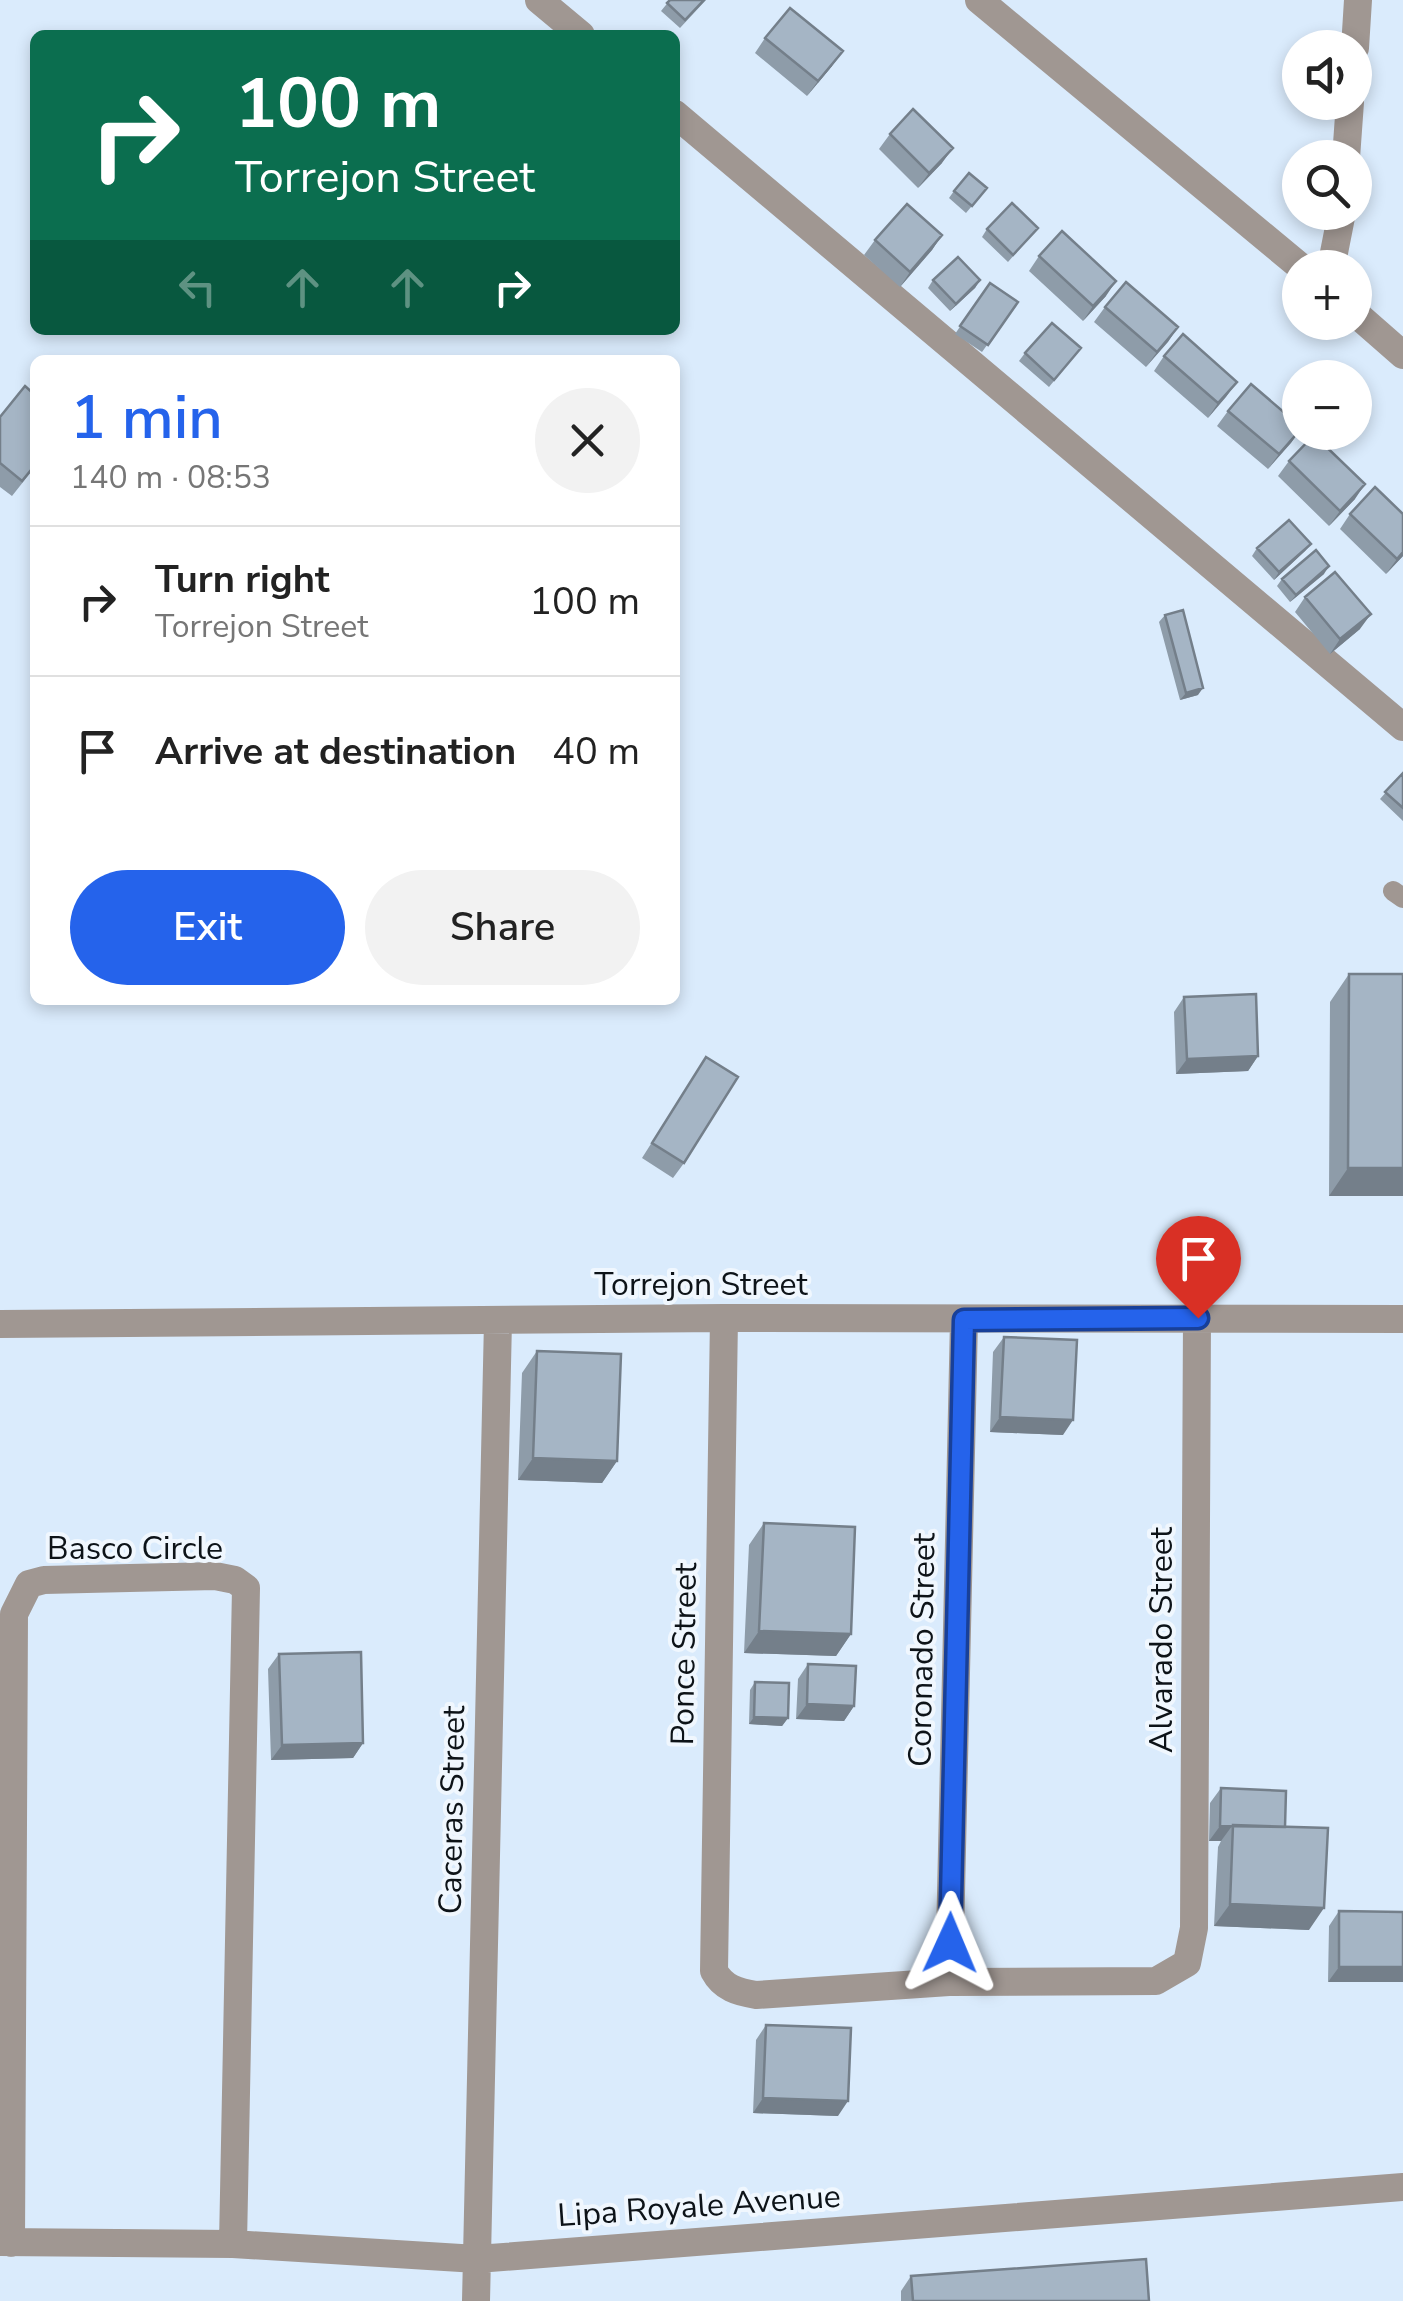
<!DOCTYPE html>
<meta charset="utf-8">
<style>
body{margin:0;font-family:"Nunito Sans",sans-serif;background:#f2f2f2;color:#222;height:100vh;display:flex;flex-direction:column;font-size:38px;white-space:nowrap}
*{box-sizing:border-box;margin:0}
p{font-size:32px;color:#767676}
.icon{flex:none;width:55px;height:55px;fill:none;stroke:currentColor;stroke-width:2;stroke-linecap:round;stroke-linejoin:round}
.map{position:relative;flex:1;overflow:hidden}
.sheet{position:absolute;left:30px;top:355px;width:650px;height:650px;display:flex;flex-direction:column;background:#fff;border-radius:15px;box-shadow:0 5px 15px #0003}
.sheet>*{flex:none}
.banner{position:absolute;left:30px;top:30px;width:650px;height:305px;border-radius:15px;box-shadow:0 5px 15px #0003;background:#0b6e4f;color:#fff;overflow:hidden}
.fabs{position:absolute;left:1282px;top:30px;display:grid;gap:20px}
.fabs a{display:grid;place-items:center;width:90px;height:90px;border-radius:50%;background:#fff;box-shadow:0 5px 15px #0003;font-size:50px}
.pin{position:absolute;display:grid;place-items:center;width:85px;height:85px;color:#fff;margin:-102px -42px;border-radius:50% 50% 50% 0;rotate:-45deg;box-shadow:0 0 10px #0007}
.pin .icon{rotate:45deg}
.me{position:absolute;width:110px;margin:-55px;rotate:1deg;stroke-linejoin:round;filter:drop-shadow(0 0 8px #0008)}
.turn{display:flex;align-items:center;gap:35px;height:210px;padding:0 40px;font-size:45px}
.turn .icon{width:130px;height:130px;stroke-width:2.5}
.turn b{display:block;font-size:70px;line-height:85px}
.lanes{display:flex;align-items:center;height:95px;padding:0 40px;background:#0003;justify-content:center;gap:50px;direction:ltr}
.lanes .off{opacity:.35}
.round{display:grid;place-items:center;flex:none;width:105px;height:105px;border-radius:52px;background:#f2f2f2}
.headline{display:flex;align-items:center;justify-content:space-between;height:170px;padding:0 40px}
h1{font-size:60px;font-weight:600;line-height:75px;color:#2563eb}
.action{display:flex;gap:20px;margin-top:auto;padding:20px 40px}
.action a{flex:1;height:115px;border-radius:60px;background:#2563eb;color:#fff;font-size:40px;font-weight:600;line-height:115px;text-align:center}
.action a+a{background:#f2f2f2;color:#222}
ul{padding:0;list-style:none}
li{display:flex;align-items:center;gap:30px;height:150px;padding:0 40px;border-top:2px solid #e0e0e0}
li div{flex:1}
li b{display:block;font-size:38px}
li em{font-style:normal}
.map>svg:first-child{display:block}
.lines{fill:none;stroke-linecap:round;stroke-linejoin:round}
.service{stroke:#a09792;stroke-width:20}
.minor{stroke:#a09792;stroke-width:28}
.wall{fill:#8e9ca9}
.shaded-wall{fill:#747f8a}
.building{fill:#a5b5c5;stroke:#747f8a;stroke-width:2.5}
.route-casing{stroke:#184099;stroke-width:25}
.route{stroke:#2563eb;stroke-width:18}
.labels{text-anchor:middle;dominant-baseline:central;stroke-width:8;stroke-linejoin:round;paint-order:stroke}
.street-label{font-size:32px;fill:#0d1318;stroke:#f0f7fe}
</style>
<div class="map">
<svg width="1403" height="2301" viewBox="0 0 1403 2301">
<rect width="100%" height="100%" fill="#daebfc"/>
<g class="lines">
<!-- service -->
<path class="service" d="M 1393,891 L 1403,898"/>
<!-- minor -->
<path class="minor" d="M 539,0 L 581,35
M 979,0 L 1302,268
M 1355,48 L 1358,0
M 675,114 L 1403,727
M 1346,158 L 1350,102
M 1331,268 L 1342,212
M 1355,313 L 1403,355
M 724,1318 L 714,1971 C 723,1988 738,1992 756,1995 L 949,1982 L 1156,1981 L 1187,1963 L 1194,1928 L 1197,1318
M 0,1324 L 724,1318 L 1403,1319
M 949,1982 L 964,1320
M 0,2242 L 233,2244 L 477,2259 L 1403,2187
M 11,2243 L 14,1614 L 29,1584 L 44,1580 L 215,1576 L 235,1580 L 246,1588 L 233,2244
M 476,2301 L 498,1321"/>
</g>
<!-- wall -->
<path class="wall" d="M 670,0 L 706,0 L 680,28 L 661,11 Z
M 765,38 L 832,66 L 807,96 L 755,53 Z
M 890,134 L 942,163 L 918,188 L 879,149 Z
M 987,188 L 966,213 L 949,198 L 954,191 Z
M 1038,228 L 1008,262 L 982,237 L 987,229 Z
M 942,235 L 932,250 L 900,287 L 864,255 L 875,240 Z
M 1039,256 L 1106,296 L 1083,321 L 1029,271 Z
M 933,280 L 980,280 L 975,288 L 950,311 L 928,288 Z
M 990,283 L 1018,302 L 982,352 L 955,334 Z
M 1105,307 L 1178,327 L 1146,367 L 1094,322 Z
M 1081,348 L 1049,387 L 1019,361 L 1025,353 Z
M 1164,356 L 1237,382 L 1208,418 L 1154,371 Z
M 1228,411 L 1300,430 L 1268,469 L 1217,426 Z
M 0,417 L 35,467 L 12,496 L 0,487 Z
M 1289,461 L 1355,499 L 1329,526 L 1278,476 Z
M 1350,514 L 1403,514 L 1403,556 L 1386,574 L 1340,529 Z
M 1311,544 L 1305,551 L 1274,580 L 1252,556 L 1257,548 Z
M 1324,574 L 1290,602 L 1277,586 L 1282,579 Z
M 1305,597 L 1360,629 L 1330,654 L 1295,612 Z
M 1165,615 L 1198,695 L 1180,700 L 1159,622 Z
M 1403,773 L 1403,821 L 1380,799 Z
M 1349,974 L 1403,974 L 1403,1196 L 1329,1196 L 1330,1002 Z
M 1184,997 L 1258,1056 L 1248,1071 L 1176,1074 L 1174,1012 Z
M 706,1057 L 684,1163 L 673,1178 L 642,1158 Z
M 1004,1337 L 1063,1435 L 990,1432 L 993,1352 Z
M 537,1351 L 617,1461 L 602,1483 L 518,1480 L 522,1373 Z
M 764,1523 L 851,1634 L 836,1656 L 744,1653 L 749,1545 Z
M 279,1654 L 363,1743 L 353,1758 L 271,1760 L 268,1669 Z
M 808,1664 L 854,1706 L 844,1721 L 796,1719 L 798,1679 Z
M 755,1682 L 788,1718 L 782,1726 L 749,1724 L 750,1690 Z
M 1221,1788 L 1285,1827 L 1309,1930 L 1214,1926 L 1218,1847 L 1221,1841 L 1209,1841 L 1210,1803 Z
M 1339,1911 L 1403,1912 L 1328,1982 L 1329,1926 Z
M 766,2025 L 838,2116 L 753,2113 L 756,2040 Z
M 911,2276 L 1149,2301 L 901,2301 L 901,2291 Z"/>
<!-- shaded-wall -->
<path class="shaded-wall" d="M 843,51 L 832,66 L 807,96 L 818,81 Z
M 953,148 L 942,163 L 918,188 L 929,173 Z
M 942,235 L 932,250 L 900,287 L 910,272 Z
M 980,280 L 975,288 L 950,311 L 956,304 Z
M 1116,281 L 1106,296 L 1083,321 L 1093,306 Z
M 1178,327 L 1168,342 L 1146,367 L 1157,352 Z
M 1237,382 L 1226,397 L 1208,418 L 1218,403 Z
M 1300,430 L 1291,443 L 1268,469 L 1279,454 Z
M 1365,484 L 1355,499 L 1329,526 L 1340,511 Z
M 1311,544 L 1305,551 L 1274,580 L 1279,572 Z
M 1403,552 L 1403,556 L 1386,574 L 1397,559 Z
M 1329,566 L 1324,574 L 1290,602 L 1296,595 Z
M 1371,614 L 1360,629 L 1330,654 L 1340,639 Z
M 1203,688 L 1198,695 L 1180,700 L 1186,693 Z
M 1258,1056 L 1248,1071 L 1176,1074 L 1187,1059 Z
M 1348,1168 L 1403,1168 L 1403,1196 L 1329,1196 Z
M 1000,1417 L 1073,1420 L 1063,1435 L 990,1432 Z
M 533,1458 L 617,1461 L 602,1483 L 518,1480 Z
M 759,1631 L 851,1634 L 836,1656 L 744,1653 Z
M 807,1704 L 854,1706 L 844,1721 L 796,1719 Z
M 754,1717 L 788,1718 L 782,1726 L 749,1724 Z
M 363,1743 L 353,1758 L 271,1760 L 282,1745 Z
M 1220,1826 L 1232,1826 L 1221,1841 L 1209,1841 Z
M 1230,1904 L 1324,1908 L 1309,1930 L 1214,1926 Z
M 1339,1967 L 1403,1967 L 1403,1982 L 1328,1982 Z
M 763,2098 L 848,2101 L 838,2116 L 753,2113 Z"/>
<!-- building -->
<path class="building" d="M 670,0 L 704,0 L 685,20 L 667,3 Z
M 790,8 L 843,51 L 818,81 L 765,38 Z
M 913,109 L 953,148 L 929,173 L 890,134 Z
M 969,173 L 987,188 L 972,206 L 954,191 Z
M 1012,203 L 1038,228 L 1013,255 L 987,229 Z
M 907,204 L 942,235 L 910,272 L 875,240 Z
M 1062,231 L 1116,281 L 1093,306 L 1039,256 Z
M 958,257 L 980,280 L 956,304 L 933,280 Z
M 1126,282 L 1178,327 L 1157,352 L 1105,307 Z
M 990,283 L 1018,302 L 988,345 L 960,326 Z
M 1052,323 L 1081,348 L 1054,380 L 1025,353 Z
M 1183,334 L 1237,382 L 1218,403 L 1164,356 Z
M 1251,384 L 1300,426 L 1300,430 L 1279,454 L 1228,411 Z
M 25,386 L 35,395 L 35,465 L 22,481 L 0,463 L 0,417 Z
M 1314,435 L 1365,484 L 1340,511 L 1289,461 Z
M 1375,487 L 1403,514 L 1403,552 L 1397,559 L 1350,514 Z
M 1289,520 L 1311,544 L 1279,572 L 1257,548 Z
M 1316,550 L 1329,566 L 1296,595 L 1282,579 Z
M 1335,572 L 1371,614 L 1340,639 L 1305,597 Z
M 1183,610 L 1203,688 L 1186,693 L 1165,615 Z
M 1403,773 L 1403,808 L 1385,792 Z
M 1349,974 L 1403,974 L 1403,1168 L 1348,1168 Z
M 1256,994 L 1258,1056 L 1187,1059 L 1184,997 Z
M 706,1057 L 738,1077 L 684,1163 L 652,1143 Z
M 1004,1337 L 1077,1340 L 1073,1420 L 1000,1417 Z
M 537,1351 L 621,1354 L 617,1461 L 533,1458 Z
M 764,1523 L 855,1527 L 851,1634 L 759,1631 Z
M 361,1652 L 363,1743 L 282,1745 L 279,1654 Z
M 808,1664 L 856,1666 L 854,1706 L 807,1704 Z
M 755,1682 L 789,1683 L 788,1718 L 754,1717 Z
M 1221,1788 L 1286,1791 L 1285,1827 L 1220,1826 Z
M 1233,1825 L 1328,1828 L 1324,1908 L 1230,1904 Z
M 1339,1911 L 1403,1912 L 1403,1967 L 1339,1967 Z
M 766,2025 L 851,2028 L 848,2101 L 763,2098 Z
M 1146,2259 L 1149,2301 L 913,2301 L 911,2276 Z"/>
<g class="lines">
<defs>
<path id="route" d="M 950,1943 L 964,1320 L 1198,1318"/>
</defs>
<!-- route casing -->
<use href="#route" class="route-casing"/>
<!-- route -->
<use href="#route" class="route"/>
</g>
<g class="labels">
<!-- street labels -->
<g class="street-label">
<text x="701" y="1284">Torrejon Street</text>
<text x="135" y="1548">Basco Circle</text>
<text transform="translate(1161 1640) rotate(-90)">Alvarado Street</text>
<text transform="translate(922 1650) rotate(-89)">Coronado Street</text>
<text transform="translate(684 1654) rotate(-89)">Ponce Street</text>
<text transform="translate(452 1810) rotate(-89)">Caceras Street</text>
<text transform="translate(699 2206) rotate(-4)">Lipa Royale Avenue</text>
</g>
</g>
</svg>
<div class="fabs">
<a><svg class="icon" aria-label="sound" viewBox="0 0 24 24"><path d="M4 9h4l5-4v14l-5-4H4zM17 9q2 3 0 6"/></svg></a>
<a><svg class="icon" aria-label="search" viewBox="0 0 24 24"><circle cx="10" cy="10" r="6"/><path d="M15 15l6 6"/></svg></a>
<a>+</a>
<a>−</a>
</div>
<div class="pin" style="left:1198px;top:1318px;background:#d93025"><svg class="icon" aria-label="arrive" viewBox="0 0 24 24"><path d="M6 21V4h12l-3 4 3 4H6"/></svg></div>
<svg class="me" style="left:950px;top:1943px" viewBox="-20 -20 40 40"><path d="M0-17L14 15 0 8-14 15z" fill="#2563eb" stroke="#fff" stroke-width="4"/></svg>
<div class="banner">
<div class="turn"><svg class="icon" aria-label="right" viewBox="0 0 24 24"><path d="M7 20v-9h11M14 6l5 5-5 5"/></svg><div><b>100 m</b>Torrejon Street</div></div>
<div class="lanes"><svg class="icon off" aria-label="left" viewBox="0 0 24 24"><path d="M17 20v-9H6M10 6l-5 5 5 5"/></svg><svg class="icon off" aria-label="ahead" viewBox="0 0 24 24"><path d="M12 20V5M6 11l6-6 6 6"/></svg><svg class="icon off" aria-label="ahead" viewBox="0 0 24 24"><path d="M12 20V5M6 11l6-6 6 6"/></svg><svg class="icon" aria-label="right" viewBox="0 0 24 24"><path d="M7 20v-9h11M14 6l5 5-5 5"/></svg></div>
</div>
<section class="sheet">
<div class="headline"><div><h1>1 min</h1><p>140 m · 08:53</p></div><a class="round"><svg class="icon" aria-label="close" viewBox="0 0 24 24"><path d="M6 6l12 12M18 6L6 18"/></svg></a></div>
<ul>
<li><svg class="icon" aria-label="right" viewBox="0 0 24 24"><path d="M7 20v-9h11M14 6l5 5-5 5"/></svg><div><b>Turn right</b><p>Torrejon Street</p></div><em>100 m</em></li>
<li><svg class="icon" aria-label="arrive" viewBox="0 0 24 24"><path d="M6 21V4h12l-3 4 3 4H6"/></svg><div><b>Arrive at destination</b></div><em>40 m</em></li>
</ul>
<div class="action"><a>Exit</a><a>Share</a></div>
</section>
</div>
